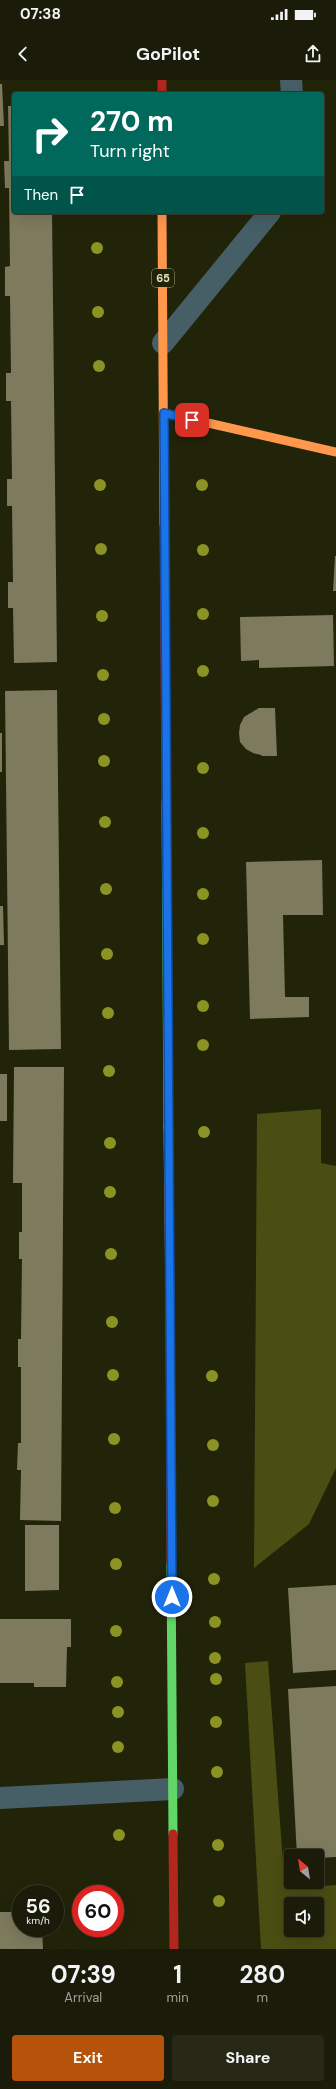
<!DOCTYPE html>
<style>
body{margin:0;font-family:"DM Sans",sans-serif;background:#272816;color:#f1f3f6;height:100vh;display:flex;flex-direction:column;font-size:15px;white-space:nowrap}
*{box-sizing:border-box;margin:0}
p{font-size:13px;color:#9fa19c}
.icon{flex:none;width:22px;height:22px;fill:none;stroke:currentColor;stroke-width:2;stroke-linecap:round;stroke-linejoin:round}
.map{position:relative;height:1869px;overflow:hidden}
.drawer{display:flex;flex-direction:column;background:#1a1b08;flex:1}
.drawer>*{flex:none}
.hud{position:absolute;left:12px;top:12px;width:312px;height:122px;border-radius:4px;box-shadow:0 4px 16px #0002,0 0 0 1px #383929;background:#00695c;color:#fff;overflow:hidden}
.needle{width:26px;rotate:330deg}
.fabs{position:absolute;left:284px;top:1769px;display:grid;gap:8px}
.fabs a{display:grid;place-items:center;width:40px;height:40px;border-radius:4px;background:#1a1b08;box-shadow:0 4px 16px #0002,0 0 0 1px #383929;font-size:20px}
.speed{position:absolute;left:12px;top:1805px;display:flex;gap:8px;font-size:20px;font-weight:700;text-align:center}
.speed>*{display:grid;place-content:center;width:52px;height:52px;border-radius:50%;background:#1a1b08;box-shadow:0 4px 16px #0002,0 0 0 1px #383929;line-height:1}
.speed small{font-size:10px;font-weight:400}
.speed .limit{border:6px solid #d22;background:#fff;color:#111}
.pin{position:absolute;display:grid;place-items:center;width:34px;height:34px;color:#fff;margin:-17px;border-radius:8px;box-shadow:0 2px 6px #0006}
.me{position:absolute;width:44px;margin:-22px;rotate:0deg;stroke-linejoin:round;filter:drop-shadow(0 0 3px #0008)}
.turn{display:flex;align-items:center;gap:14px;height:84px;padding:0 12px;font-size:18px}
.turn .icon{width:52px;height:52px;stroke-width:2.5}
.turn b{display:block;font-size:28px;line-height:34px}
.then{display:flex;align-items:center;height:38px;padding:0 12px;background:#0003;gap:8px;font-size:15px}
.eta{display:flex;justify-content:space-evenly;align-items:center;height:68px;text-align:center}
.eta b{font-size:24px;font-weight:700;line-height:28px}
.button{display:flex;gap:8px;margin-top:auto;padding:8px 12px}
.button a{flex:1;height:46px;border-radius:4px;background:#b45309;color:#fff;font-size:16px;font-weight:700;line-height:46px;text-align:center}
.button a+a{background:#272816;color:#f1f3f6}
.status{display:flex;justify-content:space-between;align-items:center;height:28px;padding:0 20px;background:#1a1b08;direction:ltr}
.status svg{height:11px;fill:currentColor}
header{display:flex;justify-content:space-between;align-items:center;height:52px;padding:0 12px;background:#1a1b08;font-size:18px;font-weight:700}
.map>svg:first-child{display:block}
.green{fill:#4a4e12;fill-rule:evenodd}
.building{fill:#7e7a5e}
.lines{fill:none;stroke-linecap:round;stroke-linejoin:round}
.street{stroke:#465f67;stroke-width:22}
.fast{stroke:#63d668;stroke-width:9}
.slow{stroke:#ff974d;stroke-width:9}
.jam{stroke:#b3261e;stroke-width:9}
.tree{fill:#8a9323}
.route-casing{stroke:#114b97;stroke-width:10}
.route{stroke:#1a73e8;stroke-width:7}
.labels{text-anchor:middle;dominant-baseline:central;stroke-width:4;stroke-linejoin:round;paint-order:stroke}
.shield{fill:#212308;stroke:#a7ab86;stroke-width:1}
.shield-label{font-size:11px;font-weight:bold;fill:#e0e5bc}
</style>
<div class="status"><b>07:38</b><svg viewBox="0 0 49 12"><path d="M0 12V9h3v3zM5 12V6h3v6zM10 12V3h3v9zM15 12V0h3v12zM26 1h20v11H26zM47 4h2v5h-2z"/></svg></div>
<header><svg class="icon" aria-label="back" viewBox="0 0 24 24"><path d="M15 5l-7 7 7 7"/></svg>GoPilot<svg class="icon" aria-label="share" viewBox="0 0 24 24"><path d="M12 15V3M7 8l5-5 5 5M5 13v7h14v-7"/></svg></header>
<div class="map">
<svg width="336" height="1869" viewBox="0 0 336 1869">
<rect width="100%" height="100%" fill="#22240a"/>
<!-- green -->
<path class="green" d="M 321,1029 L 321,1083 L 336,1086 L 336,1388 L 309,1444 L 254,1488 L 257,1034 Z
M 268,1581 L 285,1809 L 336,1805 L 336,1869 L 261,1869 L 245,1583 ZM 291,1824 L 317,1824 L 317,1850 L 291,1850 Z"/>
<!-- building -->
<path class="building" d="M 0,4 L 2,4 L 4,46 L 0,46 Z
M 8,26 L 14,26 L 14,132 L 52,132 L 57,582 L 14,583 L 13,528 L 8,528 L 8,502 L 13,502 L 12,426 L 7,426 L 7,399 L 12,399 L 11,321 L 6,321 L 6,293 L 11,293 L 10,216 L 5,216 L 5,187 L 10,186 L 9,108 L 5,108 L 4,81 L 9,81 Z
M 335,476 L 336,476 L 336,511 L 333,511 Z
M 333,535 L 334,586 L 259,588 L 259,580 L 241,581 L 240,537 Z
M 57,610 L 61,969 L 9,970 L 5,611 Z
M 259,628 L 275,628 L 277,676 L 262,676 L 261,675 L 253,673 L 246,669 L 240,662 L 239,653 L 240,645 L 244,637 Z
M 0,653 L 2,653 L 2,692 L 0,692 Z
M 322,780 L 323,835 L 283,835 L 285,917 L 309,917 L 309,937 L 250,939 L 246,782 Z
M 0,826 L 3,826 L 4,865 L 0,865 Z
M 14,987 L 64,987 L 61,1441 L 20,1440 L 21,1390 L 17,1390 L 18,1363 L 21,1363 L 21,1287 L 18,1287 L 18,1259 L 21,1259 L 22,1179 L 19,1179 L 19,1152 L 22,1152 L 22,1103 L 13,1103 Z
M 0,994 L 7,994 L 7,1041 L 0,1041 Z
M 25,1445 L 59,1445 L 59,1510 L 25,1511 Z
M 336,1505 L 336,1590 L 293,1593 L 288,1508 Z
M 0,1539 L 71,1539 L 71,1567 L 67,1567 L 66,1607 L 34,1607 L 34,1603 L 0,1603 Z
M 336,1606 L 336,1777 L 317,1778 L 317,1776 L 297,1776 L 288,1609 Z
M 0,1832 L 21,1832 L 21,1848 L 42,1848 L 43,1869 L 0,1869 Z"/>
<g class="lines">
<!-- street -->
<path class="street" d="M 291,0 L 292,14
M 163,263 L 270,132
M 0,1718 L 173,1709"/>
<!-- fast -->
<path class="fast" d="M 166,722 L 168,1047
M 171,1484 L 173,1754"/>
<!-- slow -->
<path class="slow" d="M 162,132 L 164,445
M 164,333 L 336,372
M 168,1047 L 170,1223"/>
<!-- jam -->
<path class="jam" d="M 162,0 L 162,14
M 164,445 L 166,722
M 170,1223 L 171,1484
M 173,1754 L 174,1869"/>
</g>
<!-- trees -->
<g class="tree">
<circle cx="97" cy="168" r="6"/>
<circle cx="98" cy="232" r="6"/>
<circle cx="99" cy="286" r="6"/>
<circle cx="100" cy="405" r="6"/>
<circle cx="202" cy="405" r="6"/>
<circle cx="101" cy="469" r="6"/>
<circle cx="203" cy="470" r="6"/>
<circle cx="203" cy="534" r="6"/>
<circle cx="102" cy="536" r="6"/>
<circle cx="203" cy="591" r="6"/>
<circle cx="103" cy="595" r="6"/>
<circle cx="104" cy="639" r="6"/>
<circle cx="104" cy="681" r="6"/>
<circle cx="203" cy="688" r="6"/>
<circle cx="105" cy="742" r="6"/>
<circle cx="203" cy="753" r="6"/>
<circle cx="106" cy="809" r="6"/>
<circle cx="203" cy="814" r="6"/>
<circle cx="203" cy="859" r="6"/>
<circle cx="107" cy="874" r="6"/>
<circle cx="203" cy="926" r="6"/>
<circle cx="108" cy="933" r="6"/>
<circle cx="203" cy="965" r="6"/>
<circle cx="109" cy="991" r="6"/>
<circle cx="204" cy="1052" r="6"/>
<circle cx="110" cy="1063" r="6"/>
<circle cx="110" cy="1112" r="6"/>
<circle cx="111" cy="1174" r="6"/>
<circle cx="112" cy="1242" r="6"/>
<circle cx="113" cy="1295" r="6"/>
<circle cx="212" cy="1296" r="6"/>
<circle cx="114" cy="1359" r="6"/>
<circle cx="213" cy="1365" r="6"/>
<circle cx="213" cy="1421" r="6"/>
<circle cx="115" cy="1428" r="6"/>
<circle cx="116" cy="1484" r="6"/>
<circle cx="214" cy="1499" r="6"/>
<circle cx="215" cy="1542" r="6"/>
<circle cx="116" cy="1551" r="6"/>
<circle cx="215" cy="1578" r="6"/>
<circle cx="216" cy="1599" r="6"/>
<circle cx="117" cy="1602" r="6"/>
<circle cx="118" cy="1632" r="6"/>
<circle cx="216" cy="1642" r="6"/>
<circle cx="118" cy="1667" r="6"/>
<circle cx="217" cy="1692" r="6"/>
<circle cx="119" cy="1755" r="6"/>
<circle cx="218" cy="1765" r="6"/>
<circle cx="219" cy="1821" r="6"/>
</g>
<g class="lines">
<defs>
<path id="route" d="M 172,1517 L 164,333 L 192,340"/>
</defs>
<!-- route casing -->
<use href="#route" class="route-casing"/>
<!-- route -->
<use href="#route" class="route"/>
</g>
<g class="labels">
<!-- shield labels -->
<rect class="shield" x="152" y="189" width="22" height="18" rx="3"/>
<g class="shield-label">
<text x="163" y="198">65</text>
</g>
</g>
</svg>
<div class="fabs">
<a><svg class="needle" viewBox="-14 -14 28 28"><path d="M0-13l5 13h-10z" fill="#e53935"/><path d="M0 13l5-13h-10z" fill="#9fa19c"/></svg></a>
<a><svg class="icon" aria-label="sound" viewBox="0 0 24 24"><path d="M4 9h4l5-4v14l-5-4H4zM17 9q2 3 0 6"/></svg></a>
</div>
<div class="speed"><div>56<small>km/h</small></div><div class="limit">60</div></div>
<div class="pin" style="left:192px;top:340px;background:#d93025"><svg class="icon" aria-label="arrive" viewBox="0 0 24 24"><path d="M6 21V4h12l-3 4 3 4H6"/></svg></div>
<svg class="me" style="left:172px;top:1517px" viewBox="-20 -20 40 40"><circle r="17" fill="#1a73e8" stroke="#fff" stroke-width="3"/><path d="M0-11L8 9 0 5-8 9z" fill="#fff"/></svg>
<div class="hud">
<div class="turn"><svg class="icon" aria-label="right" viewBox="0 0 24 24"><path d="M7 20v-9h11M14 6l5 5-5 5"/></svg><div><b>270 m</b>Turn right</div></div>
<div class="then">Then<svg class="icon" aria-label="arrive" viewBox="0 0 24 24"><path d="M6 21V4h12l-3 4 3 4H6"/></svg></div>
</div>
</div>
<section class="drawer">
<div class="eta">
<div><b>07:39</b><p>Arrival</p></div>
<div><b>1</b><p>min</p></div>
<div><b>280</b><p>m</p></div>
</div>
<div class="button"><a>Exit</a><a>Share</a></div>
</section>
